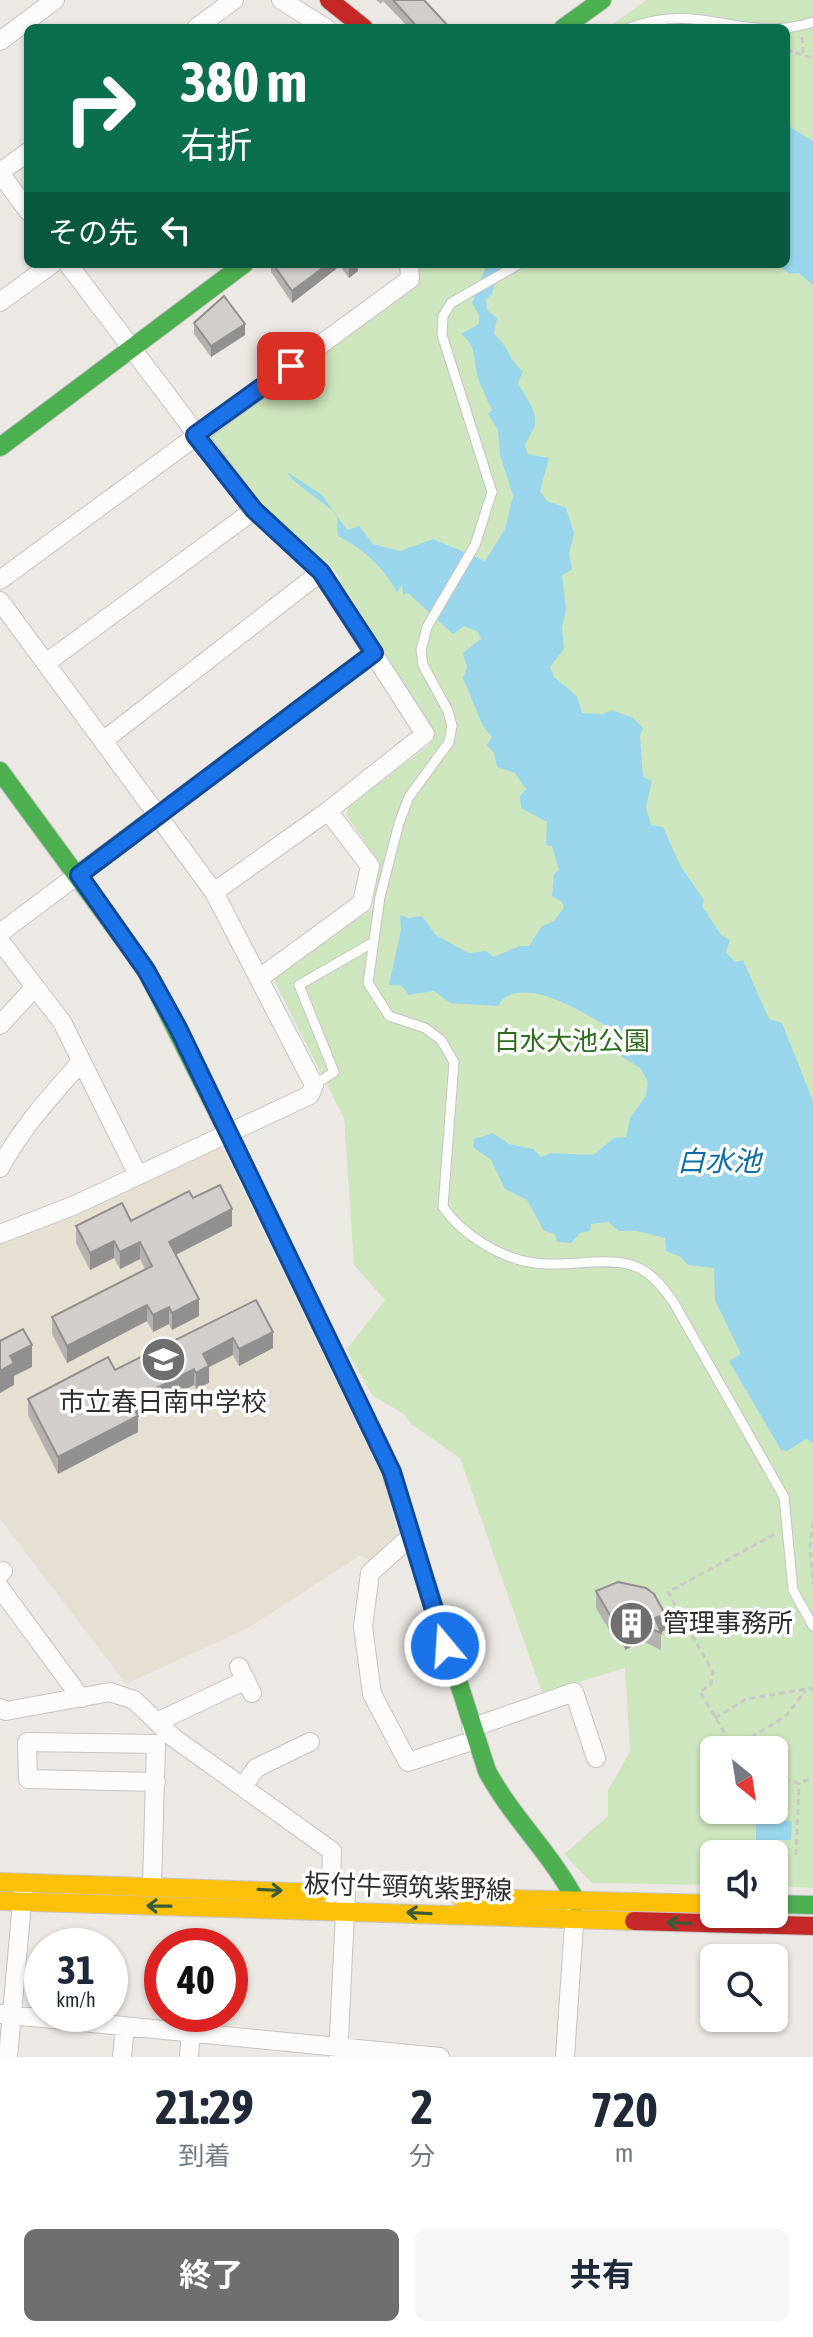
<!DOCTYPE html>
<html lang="ja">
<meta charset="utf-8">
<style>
body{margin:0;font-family:"Asap Condensed","Noto Sans JP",sans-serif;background:#f6f6f7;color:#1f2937;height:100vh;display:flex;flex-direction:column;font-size:30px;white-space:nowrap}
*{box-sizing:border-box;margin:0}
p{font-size:26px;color:#747a83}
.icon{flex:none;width:44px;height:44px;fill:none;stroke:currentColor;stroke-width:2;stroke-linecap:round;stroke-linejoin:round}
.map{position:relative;height:2057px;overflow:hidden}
.sheet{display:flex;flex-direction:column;background:#fff;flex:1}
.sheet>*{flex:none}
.banner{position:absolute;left:24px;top:24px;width:766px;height:244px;border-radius:12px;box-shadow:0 2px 6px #0004;background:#0b6e4f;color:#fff;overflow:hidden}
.needle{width:52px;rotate:150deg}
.tools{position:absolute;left:700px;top:1736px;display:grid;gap:16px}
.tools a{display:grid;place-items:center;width:88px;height:88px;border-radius:12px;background:#fff;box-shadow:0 2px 6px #0004;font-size:40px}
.speed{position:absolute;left:24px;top:1928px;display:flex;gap:16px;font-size:40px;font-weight:700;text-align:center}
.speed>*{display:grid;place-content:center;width:104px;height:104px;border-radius:50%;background:#fff;box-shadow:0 2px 6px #0004;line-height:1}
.speed small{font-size:20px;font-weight:400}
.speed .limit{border:12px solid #d22;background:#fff;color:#111}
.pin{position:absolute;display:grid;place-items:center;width:68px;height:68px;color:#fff;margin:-34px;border-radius:16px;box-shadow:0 4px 12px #0006}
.me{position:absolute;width:88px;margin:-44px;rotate:342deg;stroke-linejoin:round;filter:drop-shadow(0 0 6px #0008)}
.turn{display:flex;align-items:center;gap:28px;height:168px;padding:0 24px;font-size:36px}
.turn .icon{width:104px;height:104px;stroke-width:2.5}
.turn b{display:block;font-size:56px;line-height:68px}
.then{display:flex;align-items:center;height:76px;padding:0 24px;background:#0003;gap:16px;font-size:30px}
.eta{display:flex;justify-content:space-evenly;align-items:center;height:136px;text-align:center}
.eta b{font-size:48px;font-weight:700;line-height:56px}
.cta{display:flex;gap:16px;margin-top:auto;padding:16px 24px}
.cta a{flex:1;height:92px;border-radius:12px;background:#706f6e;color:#fff;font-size:32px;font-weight:700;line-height:92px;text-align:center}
.cta a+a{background:#f6f6f7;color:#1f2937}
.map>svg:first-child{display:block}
.education{fill:#e6e0d3}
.green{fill:#cee6be;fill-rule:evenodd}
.water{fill:#99d6ec}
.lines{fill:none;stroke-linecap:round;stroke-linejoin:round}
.lane-casing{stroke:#c5c4c5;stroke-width:11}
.street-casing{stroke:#c5c4c5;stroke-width:20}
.fast-casing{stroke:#c5c4c5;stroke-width:20}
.slow-casing{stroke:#c5c4c5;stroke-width:20}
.jam-casing{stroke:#c5c4c5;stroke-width:20}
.path{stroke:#c9c9c8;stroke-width:3;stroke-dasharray:6 4;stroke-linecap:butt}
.lane{stroke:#fcfcfb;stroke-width:9}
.street{stroke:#fcfcfb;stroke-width:18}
.fast{stroke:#4caf50;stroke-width:18}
.slow{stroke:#ffc107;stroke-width:18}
.jam{stroke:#c62828;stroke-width:18}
.wall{fill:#b4b1af}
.shaded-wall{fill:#92908e}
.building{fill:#d1cecb;stroke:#92908e;stroke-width:2}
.oneway{stroke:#385b3a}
.route-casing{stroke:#114b97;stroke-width:20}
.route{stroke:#1a73e8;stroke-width:14}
.labels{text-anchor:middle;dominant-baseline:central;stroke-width:7;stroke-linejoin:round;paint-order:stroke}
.park-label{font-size:26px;fill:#2c6e1b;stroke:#fff}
.poi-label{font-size:26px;fill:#2e2e2e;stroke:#fff}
.street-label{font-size:26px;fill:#2e2e2e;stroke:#fff}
.water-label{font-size:28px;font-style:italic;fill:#0d6fa3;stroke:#fff}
</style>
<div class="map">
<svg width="813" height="2057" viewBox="0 0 813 2057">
<rect width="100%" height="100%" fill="#ece8e4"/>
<!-- education -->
<path class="education" d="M 212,1142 L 224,1151 L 382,1476 L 399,1539 L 370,1562 L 361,1555 L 248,1628 L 126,1684 L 0,1519 L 0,1242 Z"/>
<!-- green -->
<path class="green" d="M 647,0 L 813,0 L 813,1888 L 774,1886 L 774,1854 L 714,1854 L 714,1885 L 592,1883 L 564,1854 L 608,1816 L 608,1790 L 630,1752 L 625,1668 L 542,1693 L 460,1458 L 411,1424 L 404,1414 L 372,1395 L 349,1354 L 347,1349 L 385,1300 L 354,1265 L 344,1118 L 272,976 L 372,909 L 379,863 L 347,816 L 348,807 L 364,789 L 369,791 L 382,775 L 387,777 L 429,745 L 433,732 L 349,594 L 338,584 L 341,580 L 333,568 L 263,509 L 210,439 L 213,430 L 415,264 L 786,264 L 786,28 L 607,28 ZM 714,1750 L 774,1750 L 774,1810 L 714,1810 Z"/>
<!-- water -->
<path class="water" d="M 786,119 L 791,128 L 813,141 L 813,285 L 799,273 L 789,274 L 780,266 L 786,264 Z
M 487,264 L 500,264 L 492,294 L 486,299 L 487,310 L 497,318 L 494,334 C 507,344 509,360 523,371 L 518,383 C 524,396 539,410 534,427 C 532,434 527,438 525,446 L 528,454 L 549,458 L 540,491 L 547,501 L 566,508 L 574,533 L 569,554 L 572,570 L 562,575 L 566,610 L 562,628 L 564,649 L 550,667 L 554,677 L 577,696 L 582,713 L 603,714 L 612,710 L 633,718 L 643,728 L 640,736 L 643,777 L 652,781 L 646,807 L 651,825 L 663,827 L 681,867 L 704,900 L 702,906 L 721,935 L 730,940 L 726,952 L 735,962 L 743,960 L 769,1019 L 782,1023 L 813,1101 L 813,1443 L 806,1439 L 787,1451 L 781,1450 L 729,1361 L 741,1354 L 715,1300 L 714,1268 L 688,1265 L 681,1257 L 666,1251 L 665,1238 L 637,1231 L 619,1231 L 608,1222 L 591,1224 L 590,1231 L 580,1233 L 571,1243 L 557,1242 L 555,1234 L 544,1231 L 527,1200 L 505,1189 L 491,1160 L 473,1147 L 474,1139 L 493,1133 L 509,1144 L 533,1149 L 541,1157 L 551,1153 L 593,1155 L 614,1138 L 626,1137 L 630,1118 L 646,1096 L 648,1082 L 640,1068 L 621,1056 L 610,1029 C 588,1014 517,971 498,1006 L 450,1003 L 434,991 L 409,995 L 401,985 L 389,985 L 401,930 L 400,915 L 408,918 L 422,916 L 436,935 L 468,953 L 486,951 L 494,957 L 519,946 L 529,946 L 542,926 L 554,921 L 564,908 L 562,902 L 552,896 L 554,874 L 559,870 L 552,846 L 546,845 L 547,822 L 521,808 L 520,796 L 526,789 L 515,773 L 497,767 L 494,753 L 487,745 L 492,737 L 483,726 L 463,678 L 467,667 L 463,653 L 481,639 L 478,632 L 464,626 L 453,634 L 408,593 L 403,595 L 402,584 L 397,593 C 385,568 362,548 338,536 C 336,530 339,523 337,517 C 332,505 296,488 287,472 L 322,495 L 347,530 L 359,526 L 373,544 L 400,551 L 433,539 L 485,561 L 505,529 L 513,496 L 500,455 L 498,430 L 488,414 L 492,410 C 488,402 479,382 477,374 C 473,357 477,346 461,334 L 479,324 L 479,315 L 472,303 Z
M 756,1819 L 792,1821 L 791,1840 L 780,1840 L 780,1854 L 756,1845 Z"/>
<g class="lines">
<defs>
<path id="lane" d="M 629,28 C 704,0 742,45 813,22
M 519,264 L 451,303 L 443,316 L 442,335 L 492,492 L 475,545 L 427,627 L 421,650 L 423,665 L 448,711 L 452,726 L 449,742 L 409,797 L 399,823 L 380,897 L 368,983 L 389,1016 L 425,1028 L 441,1040 L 454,1062 L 443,1207 C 462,1235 502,1259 535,1263 C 565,1267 599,1258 628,1264 C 649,1269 663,1287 674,1303 L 784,1497 L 793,1590 L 813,1626
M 314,1085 L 334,1072 L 299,985 L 372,943"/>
<path id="street" d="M 281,0 L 326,28
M 196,28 L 234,0
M 0,41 L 55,0
M 0,172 L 28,152
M 0,173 L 28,211
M 68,264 L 254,510 L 321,572 L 425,734 L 328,811 L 214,892
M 0,302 L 52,264
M 0,580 L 410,279 L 409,264
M 0,601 L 214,892 L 314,1085 L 310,1095 L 75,1205 L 0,1234
M 46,663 L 254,510
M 103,741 L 321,572
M 0,933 L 374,653
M 0,941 L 62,1022 L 137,1173
M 261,977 L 362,903 L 370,866 L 328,811
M 0,1025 L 35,987
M 0,1168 C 22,1127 50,1097 80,1063
M 410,1537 L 370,1573 L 363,1627 L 372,1694 L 408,1762 L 475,1740
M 0,1574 L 3,1571
M 0,1588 L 81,1698
M 239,1667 L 252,1693
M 0,1708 L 6,1711 L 110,1692 L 134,1700 L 174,1738 L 332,1851 L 331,1894
M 157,1722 L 246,1680
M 471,1728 L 574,1692 L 596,1758
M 243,1787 L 256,1768 L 310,1742
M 152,1885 L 156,1744 L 27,1742 L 28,1779 L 156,1782
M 0,2014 L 440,2057
M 8,2057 L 23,1892
M 122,2057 L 125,2026
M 189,2057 L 191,2033
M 338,2057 L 346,1893
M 565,2057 L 575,1910"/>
<path id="fast" d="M 563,28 L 602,0
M 0,447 L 244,264
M 0,771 L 146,970 L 246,1169
M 389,1466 L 487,1771 C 512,1818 553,1855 577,1903
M 774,1904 L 813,1905"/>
<path id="slow" d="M 0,1882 L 320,1893
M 461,1898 L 714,1904
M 0,1901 L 634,1921"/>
<path id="jam" d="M 329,0 L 364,28
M 246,1169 L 389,1466
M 634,1921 L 813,1926"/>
</defs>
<!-- lane casing -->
<use href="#lane" class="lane-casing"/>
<!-- street casing -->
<use href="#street" class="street-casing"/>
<!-- fast casing -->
<use href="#fast" class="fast-casing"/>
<!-- slow casing -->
<use href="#slow" class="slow-casing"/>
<!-- jam casing -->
<use href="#jam" class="jam-casing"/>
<!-- path -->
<path class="path" d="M 802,37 L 803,54
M 786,50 L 813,58
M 813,1522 L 810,1546 L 813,1584
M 715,1718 L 746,1699 L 813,1688
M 734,1748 L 786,1716 L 806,1690
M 735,1750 L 700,1692 L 711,1684 L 713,1672 L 668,1592 L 775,1534
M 774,1778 L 799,1783 L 813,1778
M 796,1855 L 799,1783"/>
<!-- lane -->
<use href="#lane" class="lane"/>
<!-- street -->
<use href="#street" class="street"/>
<!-- fast -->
<use href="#fast" class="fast"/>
<!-- slow -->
<use href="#slow" class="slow"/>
<!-- jam -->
<use href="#jam" class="jam"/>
</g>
<!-- wall -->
<path class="wall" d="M 376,0 L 424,0 L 450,28 L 409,28 L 383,1 L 381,4 Z
M 271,264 L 358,264 L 358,271 L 349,278 L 340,266 L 292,303 L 271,272 Z
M 194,323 L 245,335 L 211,357 L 194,334 Z
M 131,1221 L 232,1226 L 176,1255 L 199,1316 L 172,1330 L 169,1324 L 153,1332 L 147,1321 L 67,1363 L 52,1334 L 52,1317 L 145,1269 L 140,1259 L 120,1269 L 114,1258 L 90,1270 L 76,1243 L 76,1226 Z
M 256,1300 L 273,1348 L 239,1366 L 233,1355 L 209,1367 L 209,1383 L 196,1389 L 194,1385 L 138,1414 L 138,1432 L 58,1474 L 28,1415 L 28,1399 L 115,1370 Z
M 596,1591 L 665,1630 L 661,1632 L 661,1650 L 642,1641 L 625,1650 L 620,1637 L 614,1638 L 596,1608 Z"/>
<!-- shaded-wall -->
<path class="shaded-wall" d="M 328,264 L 340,264 L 340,266 L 292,303 L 292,291 Z
M 353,264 L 358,264 L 358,271 L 349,278 L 349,267 Z
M 245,324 L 245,335 L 211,357 L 211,346 Z
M 232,1209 L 232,1226 L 169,1258 L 169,1242 Z
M 114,1241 L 114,1258 L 90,1270 L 90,1253 Z
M 140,1242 L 140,1259 L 120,1269 L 120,1252 Z
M 199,1299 L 199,1316 L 172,1330 L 172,1313 Z
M 147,1305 L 147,1321 L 67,1363 L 67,1346 Z
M 169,1307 L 169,1324 L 153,1332 L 153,1315 Z
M 273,1332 L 273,1348 L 239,1366 L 239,1349 Z
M 233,1338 L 233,1355 L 209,1367 L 209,1383 L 196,1389 L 196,1373 L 203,1354 Z
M 32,1345 L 32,1367 L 14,1376 L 14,1385 L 0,1393 L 0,1371 L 10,1356 Z
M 194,1369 L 194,1385 L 131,1418 L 131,1401 Z
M 138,1416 L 138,1432 L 58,1474 L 58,1457 Z
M 665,1614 L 665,1630 L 660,1633 L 655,1618 Z
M 620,1620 L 620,1637 L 614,1638 L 614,1622 Z
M 642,1625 L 642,1641 L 625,1650 L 625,1633 Z"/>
<!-- building -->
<path class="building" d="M 393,0 L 424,0 L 450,28 L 418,28 Z
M 273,264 L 328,264 L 292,291 Z
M 224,296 L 245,324 L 211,346 L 194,323 Z
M 220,1185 L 232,1209 L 169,1242 L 199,1299 L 172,1313 L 169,1307 L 153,1315 L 147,1305 L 67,1346 L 52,1317 L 152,1266 L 140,1242 L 120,1252 L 114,1241 L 90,1253 L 76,1226 L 122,1203 L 131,1221 L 189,1191 L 193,1198 Z
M 256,1300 L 273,1332 L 239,1349 L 233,1338 L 203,1354 L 209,1366 L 196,1373 L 194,1369 L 131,1401 L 138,1416 L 58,1457 L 28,1399 L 108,1357 L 115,1370 Z
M 23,1329 L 32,1345 L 10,1356 L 14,1363 L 0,1371 L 0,1341 Z
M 618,1582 L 646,1588 L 654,1594 L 665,1614 L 655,1618 L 661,1633 L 642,1625 L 625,1633 L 620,1620 L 614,1622 L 596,1591 Z"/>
<!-- one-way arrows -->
<defs><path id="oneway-shaft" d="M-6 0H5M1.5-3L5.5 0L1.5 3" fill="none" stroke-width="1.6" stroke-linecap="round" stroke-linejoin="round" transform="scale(2)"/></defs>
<g class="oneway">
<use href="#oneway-shaft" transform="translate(270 1890) rotate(3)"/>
<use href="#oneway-shaft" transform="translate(159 1906) rotate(-179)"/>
<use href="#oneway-shaft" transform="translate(419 1913) rotate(-177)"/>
<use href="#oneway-shaft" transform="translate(679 1923) rotate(-178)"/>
</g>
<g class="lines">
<defs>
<path id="route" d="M 291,366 L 195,435 L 254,510 L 321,572 L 374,653 L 79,875 L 146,970 L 178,1028 L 392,1472 L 445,1646"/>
</defs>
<!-- route casing -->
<use href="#route" class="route-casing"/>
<!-- route -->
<use href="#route" class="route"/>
</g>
<!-- icons -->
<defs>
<symbol id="school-disc" viewBox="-11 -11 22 22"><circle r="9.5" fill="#706f6e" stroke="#fff"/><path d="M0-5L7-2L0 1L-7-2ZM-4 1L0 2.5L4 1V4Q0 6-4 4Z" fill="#fff"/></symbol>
<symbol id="building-disc" viewBox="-11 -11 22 22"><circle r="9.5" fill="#706f6e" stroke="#fff"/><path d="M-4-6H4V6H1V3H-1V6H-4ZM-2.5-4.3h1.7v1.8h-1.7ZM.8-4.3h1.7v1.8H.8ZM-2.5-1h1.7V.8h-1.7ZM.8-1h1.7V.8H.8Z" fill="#fff"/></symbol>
</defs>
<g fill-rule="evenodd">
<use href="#school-disc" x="138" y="1334" width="51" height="51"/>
<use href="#building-disc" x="606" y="1598" width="51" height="51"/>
</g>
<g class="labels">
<!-- park labels -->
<g class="park-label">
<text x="572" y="1041">白水大池公園</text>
</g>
<!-- poi labels -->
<g class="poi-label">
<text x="163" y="1402">市立春日南中学校</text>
<text x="663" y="1623" text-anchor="start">管理事務所</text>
</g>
<!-- street labels -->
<g class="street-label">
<text transform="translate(408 1887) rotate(2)">板付牛頸筑紫野線</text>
</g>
<!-- water labels -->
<g class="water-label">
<text x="719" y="1161">白水池</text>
</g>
</g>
</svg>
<div class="tools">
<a><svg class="needle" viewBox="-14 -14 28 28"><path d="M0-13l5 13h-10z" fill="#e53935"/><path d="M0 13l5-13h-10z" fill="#747a83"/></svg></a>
<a><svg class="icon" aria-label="sound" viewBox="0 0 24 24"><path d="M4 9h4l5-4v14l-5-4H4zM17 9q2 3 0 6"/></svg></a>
<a><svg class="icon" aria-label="search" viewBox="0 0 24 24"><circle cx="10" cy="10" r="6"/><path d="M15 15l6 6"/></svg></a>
</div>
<div class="speed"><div>31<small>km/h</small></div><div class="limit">40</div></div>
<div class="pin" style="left:291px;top:366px;background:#d93025"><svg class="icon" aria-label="arrive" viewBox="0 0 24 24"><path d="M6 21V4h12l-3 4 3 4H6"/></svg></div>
<svg class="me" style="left:445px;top:1646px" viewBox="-20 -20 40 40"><circle r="17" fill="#1a73e8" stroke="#fff" stroke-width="3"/><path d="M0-11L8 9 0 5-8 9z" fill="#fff"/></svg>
<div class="banner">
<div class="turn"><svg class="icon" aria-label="right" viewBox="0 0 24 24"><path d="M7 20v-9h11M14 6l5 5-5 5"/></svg><div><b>380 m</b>右折</div></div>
<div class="then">その先<svg class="icon" aria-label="left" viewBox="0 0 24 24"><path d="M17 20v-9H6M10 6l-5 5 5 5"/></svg></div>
</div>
</div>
<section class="sheet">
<div class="eta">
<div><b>21:29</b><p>到着</p></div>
<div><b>2</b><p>分</p></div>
<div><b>720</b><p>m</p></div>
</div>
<div class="cta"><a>終了</a><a>共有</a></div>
</section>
